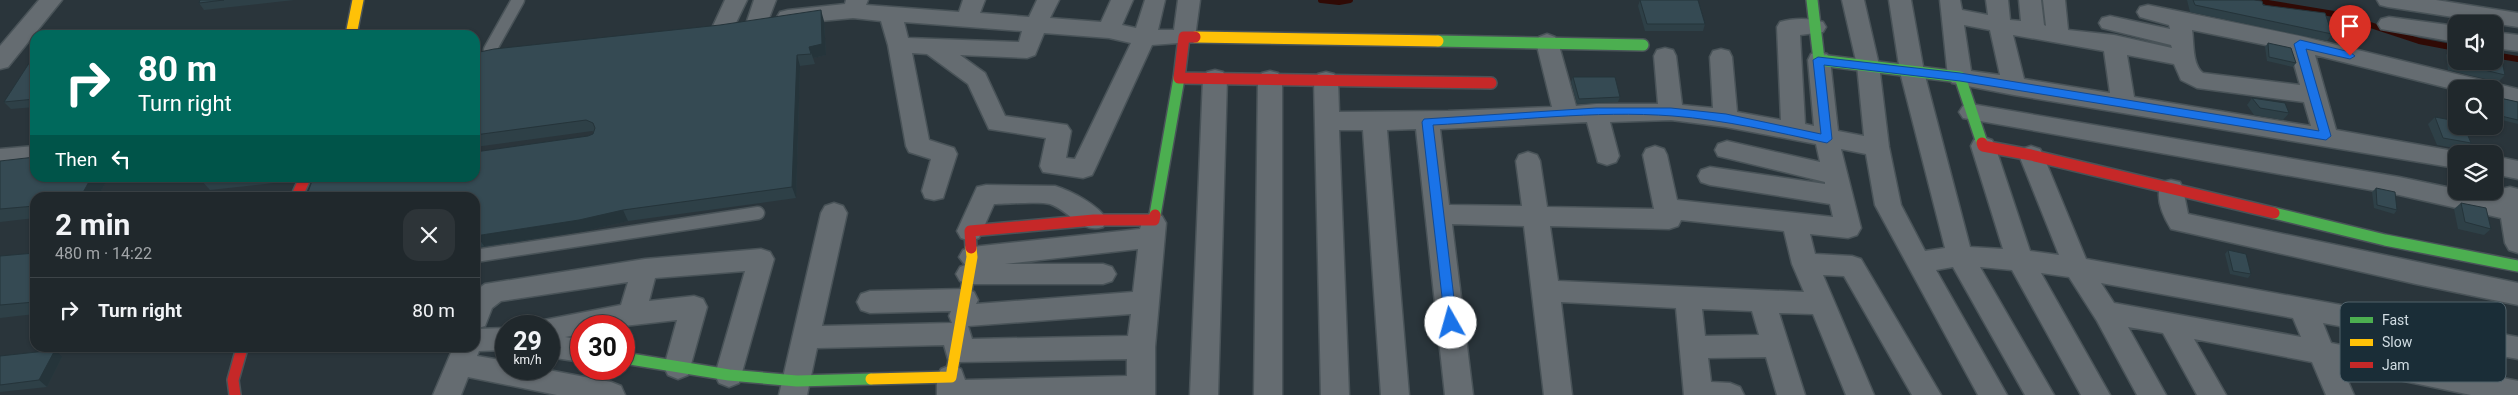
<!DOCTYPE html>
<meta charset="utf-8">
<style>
body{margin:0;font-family:Roboto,sans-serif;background:#2d3438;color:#f1f3f6;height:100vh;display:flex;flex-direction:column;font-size:19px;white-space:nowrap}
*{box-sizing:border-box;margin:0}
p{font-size:16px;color:#a2a6a9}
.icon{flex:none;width:28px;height:28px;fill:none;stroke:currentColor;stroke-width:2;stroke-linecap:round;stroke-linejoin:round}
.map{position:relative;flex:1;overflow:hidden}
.side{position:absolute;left:30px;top:192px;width:450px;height:160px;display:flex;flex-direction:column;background:#20282c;border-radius:15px;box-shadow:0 1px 4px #0004,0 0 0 1px #3d4448}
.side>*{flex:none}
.hud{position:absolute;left:30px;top:30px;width:450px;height:152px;border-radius:15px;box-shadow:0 1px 4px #0004,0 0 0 1px #3d4448;background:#00695c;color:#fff;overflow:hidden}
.tools{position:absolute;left:2448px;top:15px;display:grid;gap:10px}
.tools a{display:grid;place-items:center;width:55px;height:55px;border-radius:10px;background:#20282c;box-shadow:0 1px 4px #0004,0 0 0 1px #3d4448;font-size:25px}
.speed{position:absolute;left:495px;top:315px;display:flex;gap:10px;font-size:25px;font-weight:700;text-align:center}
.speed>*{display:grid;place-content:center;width:65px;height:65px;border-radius:50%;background:#20282c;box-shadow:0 1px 4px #0004,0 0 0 1px #3d4448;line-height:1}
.speed small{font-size:12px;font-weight:400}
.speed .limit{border:8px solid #d22;background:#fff;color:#111}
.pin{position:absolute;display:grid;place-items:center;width:42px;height:42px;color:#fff;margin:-51px -21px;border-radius:50% 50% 50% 0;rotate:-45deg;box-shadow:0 0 5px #0007}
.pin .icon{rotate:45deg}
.me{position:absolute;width:55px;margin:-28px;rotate:353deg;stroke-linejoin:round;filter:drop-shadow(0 0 4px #0008)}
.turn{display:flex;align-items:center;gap:18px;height:105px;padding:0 25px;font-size:22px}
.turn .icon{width:65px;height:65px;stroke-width:2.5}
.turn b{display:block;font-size:35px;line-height:42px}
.then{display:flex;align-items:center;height:48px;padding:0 25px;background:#0003;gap:10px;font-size:19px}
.round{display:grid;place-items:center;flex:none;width:52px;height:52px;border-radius:15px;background:#2d3438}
.headline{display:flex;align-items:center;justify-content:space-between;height:85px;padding:0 25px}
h1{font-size:30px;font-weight:700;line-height:38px}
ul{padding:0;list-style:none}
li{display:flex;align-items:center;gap:15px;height:65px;padding:0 25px;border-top:1px solid #3d4448}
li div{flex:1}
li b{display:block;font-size:19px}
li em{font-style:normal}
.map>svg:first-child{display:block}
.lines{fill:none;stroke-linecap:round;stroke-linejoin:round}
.stream{stroke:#300a05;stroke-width:6}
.lane-casing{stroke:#495358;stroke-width:15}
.street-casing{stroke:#495358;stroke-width:3}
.fast-casing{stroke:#495358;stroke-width:14}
.slow-casing{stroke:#495358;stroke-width:14}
.jam-casing{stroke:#495358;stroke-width:14}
.lane{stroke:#656c71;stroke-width:12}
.street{fill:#656c71;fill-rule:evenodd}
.fast{stroke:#4caf50;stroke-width:11}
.slow{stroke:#ffc107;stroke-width:11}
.jam{stroke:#c62828;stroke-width:11}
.wall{fill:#2e4047}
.shaded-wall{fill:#25343a}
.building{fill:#354a53;stroke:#25343a}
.route{fill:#1a73e8;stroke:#114b97}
.key{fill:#1a2d37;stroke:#51626b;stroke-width:1}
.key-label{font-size:14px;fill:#d1dde3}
</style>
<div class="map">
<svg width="2518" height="395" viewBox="0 0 2518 395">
<rect width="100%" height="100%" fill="#2a353b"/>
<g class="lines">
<!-- stream -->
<path class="stream" d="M 1321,0 L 1339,2 L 1350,0
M 2250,0 L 2340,15 L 2419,41 L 2456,48
M 2494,55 L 2518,59"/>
<defs>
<path id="lane" d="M 490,50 L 518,0
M 475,256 L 758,213"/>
<path id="street" d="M 39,0 L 62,0 L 8,67 L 0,69 L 0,46 Z
M 725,0 L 747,0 L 732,31 L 724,34 L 716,31 L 713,26 Z
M 754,0 L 776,0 L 766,26 L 758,28 L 750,26 L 747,21 Z
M 846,0 L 868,0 L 866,5 L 959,12 L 963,0 L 985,0 L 980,13 L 1029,17 L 1037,0 L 1059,0 L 1050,18 L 1101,22 L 1111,0 L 1133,0 L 1122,25 L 1136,28 L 1145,0 L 1165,0 L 1158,30 L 1174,30 L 1178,0 L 1200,0 L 1195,37 L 1192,42 L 1152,45 L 1095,169 L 1092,175 L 1083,178 L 1043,172 L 1040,166 L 1046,138 L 989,129 L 968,84 L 927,54 L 912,53 L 929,140 L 954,148 L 957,154 L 943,198 L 934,200 L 925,198 L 922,191 L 931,159 L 909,152 L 906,146 L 888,45 L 881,21 L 853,18 L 788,24 L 780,22 L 777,17 L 780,12 L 788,10 L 845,4 ZM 904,22 L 1022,31 L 1019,42 L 908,38 ZM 1044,33 L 1109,38 L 1131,43 L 1075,159 L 1066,158 L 1071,131 L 1067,125 L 1005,116 L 985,73 L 960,55 L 1027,58 L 1035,55 Z
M 1842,0 L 1864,0 L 1879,65 L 1889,147 L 1901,205 L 1925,251 L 1945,248 L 1900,72 L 1889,0 L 1911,0 L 1924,72 L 1970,247 L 2003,249 L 1971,146 L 1974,140 L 1983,137 L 1992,140 L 1995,146 L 2030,251 L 2059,255 L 2019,155 L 2022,149 L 2031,146 L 2040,149 L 2043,155 L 2086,259 L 2518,337 L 2518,359 L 2323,323 L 2331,343 L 2518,381 L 2518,395 L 2471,395 L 2342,368 L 2354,395 L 2326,395 L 2312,362 L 2194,339 L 2226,395 L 2197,395 L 2163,333 L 2128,327 L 2166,395 L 2137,395 L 2097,321 L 2069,277 L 2041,273 L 2110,395 L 2081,395 L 2012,270 L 1980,267 L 2054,395 L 2025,395 L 1953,267 L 1936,270 L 2007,395 L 1978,395 L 1875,205 L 1866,154 L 1841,149 L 1861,228 L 1857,235 L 1848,238 L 1810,234 L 1815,254 L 1852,256 L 1861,259 L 1941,395 L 1912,395 L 1844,276 L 1823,275 L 1874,395 L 1846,395 L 1813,314 L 1779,313 L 1805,395 L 1777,395 L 1766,357 L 1708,358 L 1711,382 L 1730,383 L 1740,387 L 1744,395 L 1684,395 L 1676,308 L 1561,302 L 1572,395 L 1544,395 L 1524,226 L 1452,224 L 1473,395 L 1445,395 L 1416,129 L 1387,130 L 1409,395 L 1381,395 L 1363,130 L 1339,130 L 1349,395 L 1321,395 L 1314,80 L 1318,74 L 1326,72 L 1334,74 L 1338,80 L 1339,112 L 1448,111 L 1552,107 L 1536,42 L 1539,37 L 1547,34 L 1555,37 L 1558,42 L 1576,106 L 1596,104 L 1658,104 L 1654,56 L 1657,50 L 1665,48 L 1673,50 L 1676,56 L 1682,105 L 1713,108 L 1710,57 L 1713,51 L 1721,49 L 1729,51 L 1732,57 L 1737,112 L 1781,120 L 1777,27 L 1780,22 C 1793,18 1810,18 1823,22 L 1826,27 L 1823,32 L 1800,35 L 1805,124 L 1814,126 L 1808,60 L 1811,54 L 1819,52 L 1827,54 L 1830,60 L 1838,131 L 1864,136 L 1857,65 ZM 1671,120 L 1726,127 L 1816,144 L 1820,162 L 1727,141 L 1718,144 L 1715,150 L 1718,156 L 1825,182 L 1825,184 L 1710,167 L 1701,170 L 1698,176 L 1701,182 L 1710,185 L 1830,204 L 1833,217 L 1677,200 L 1667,155 L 1664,149 L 1655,146 L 1646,149 L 1643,155 L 1654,209 L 1547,207 L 1540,161 L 1537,155 L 1528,152 L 1519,155 L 1516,161 L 1522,206 L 1449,205 L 1440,129 L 1587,122 L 1598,162 L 1607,165 L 1616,162 L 1619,156 L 1610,122 ZM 1681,220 L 1784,231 L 1792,264 L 1804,292 L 1558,281 L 1550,226 L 1669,229 L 1678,226 ZM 2101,283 L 2293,318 L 2301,337 L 2114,303 ZM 1702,309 L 1752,311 L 1759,335 L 1705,336 Z
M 1940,0 L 1960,0 L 1962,10 L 1988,15 L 1986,0 L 2008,0 L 2010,20 L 2021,21 L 2019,0 L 2041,0 L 2044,25 L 2046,26 L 2043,0 L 2065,0 L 2068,30 L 2114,35 L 2172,48 L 2171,45 L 2102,28 L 2099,23 L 2102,18 L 2110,16 L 2170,29 L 2169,25 L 2140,17 L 2137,12 L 2140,7 L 2148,5 L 2300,36 L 2518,89 L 2518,105 L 2494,99 L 2494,89 L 2456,90 L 2315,55 L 2336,130 L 2465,153 L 2456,154 L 2456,168 L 2014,95 L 1952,83 L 1948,77 ZM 1964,25 L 1990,30 L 2000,75 L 1971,71 ZM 2192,30 L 2290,50 L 2300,85 L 2203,73 C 2192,65 2194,42 2192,30 ZM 2013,35 L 2104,51 L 2110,93 L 2024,79 ZM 2127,55 L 2174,64 L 2181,80 L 2197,88 L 2304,102 L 2311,126 L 2134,97 Z
M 2377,0 L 2436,0 L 2518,13 L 2518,27 L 2388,7 L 2380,5 Z
M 2389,17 L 2456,26 L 2456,42 L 2381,29 L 2378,24 L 2381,19 Z
M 2494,32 L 2518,35 L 2518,51 L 2494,48 Z
M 1215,70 L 1223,72 L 1227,78 L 1218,395 L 1190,395 L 1203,78 L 1207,72 Z
M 1270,71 L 1278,73 L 1282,79 L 1282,395 L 1254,395 L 1258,79 L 1262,73 Z
M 1971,104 L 2399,177 L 2456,189 L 2456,191 L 2498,198 L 2501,189 L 2510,187 L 2518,189 L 2518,253 L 2509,250 L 2505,243 L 2501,218 L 2399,195 L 1963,118 L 1959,112 L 1963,106 Z
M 35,146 L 35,164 L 0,167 L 0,149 Z
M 2494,156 L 2518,161 L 2518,179 L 2494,174 Z
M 2171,180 L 2180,182 L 2183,189 L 2188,214 L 2518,283 L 2518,305 L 2416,284 L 2171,229 C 2163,216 2154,197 2162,182 Z
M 986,185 L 1055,186 C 1071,191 1099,205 1107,220 L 1103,227 C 1081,234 1070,211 1050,204 C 1039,201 1008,204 994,204 L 979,238 L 970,241 L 961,238 L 957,231 L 977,187 Z
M 834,203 L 843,206 L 847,213 L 822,326 L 952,323 L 949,316 L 951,311 L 870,313 L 861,310 L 857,302 L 861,294 L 870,291 L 965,289 L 974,292 L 978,300 L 976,304 L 1133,292 L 1138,249 L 1005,264 L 1103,264 L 1112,267 L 1116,274 L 1112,281 L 1103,284 L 969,284 L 960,281 L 956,274 L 960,267 L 965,265 L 959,257 L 963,250 L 972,247 L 1140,229 L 1144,216 L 1153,213 L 1162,216 L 1166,223 L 1155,347 L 1155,395 L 937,395 L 937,377 L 941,369 L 951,365 L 961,369 L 965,380 L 1127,376 L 1127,359 L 958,362 L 948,359 L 944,345 L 817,348 L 807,395 L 779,395 L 821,213 L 825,206 ZM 1131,314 L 1128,336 L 972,339 L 968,326 Z
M 761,249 L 770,252 L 774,259 L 739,383 L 729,387 L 719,383 L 715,375 L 745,271 L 655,278 L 649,301 L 694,296 L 703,299 L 707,307 L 688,375 L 678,379 L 668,375 L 664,367 L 677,320 L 624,326 L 581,326 L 581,334 L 565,337 L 581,340 L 581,362 L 549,357 L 549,326 L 537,326 L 539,321 L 621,305 L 628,282 L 501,301 L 492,308 L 485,326 L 475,329 L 506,328 L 506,350 L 479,351 L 477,356 L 506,361 L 506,369 L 543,369 L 611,382 L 621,386 L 625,395 L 557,395 L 468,377 L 461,395 L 433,395 L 453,348 L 475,348 L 475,291 L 485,284 L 645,259 Z"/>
<path id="fast" d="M 1812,0 L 1819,60 L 1960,77 L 1982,143
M 1438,41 L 1643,45
M 2274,213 L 2385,240 L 2518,266
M 1155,215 L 1179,78
M 624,358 L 729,375 L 797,381 L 871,379"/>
<path id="slow" d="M 351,35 L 358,0
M 1195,37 L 1438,41
M 871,379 L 951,377 L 972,257 L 971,248"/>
<path id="jam" d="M 1195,37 L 1184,37 L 1179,78 L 1491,83
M 1982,143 L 1983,146 L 2031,155 L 2274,213
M 296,198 L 305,178
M 971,248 L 970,231 L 1094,220 L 1154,220 L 1155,215
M 235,395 L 233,380 L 242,348"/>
</defs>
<!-- lane casing -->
<use href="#lane" class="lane-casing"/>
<!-- street casing -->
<use href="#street" class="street-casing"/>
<!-- fast casing -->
<use href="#fast" class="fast-casing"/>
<!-- slow casing -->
<use href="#slow" class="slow-casing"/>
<!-- jam casing -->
<use href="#jam" class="jam-casing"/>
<!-- lane -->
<use href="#lane" class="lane"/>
<!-- street -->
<use href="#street" class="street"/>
<!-- fast -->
<use href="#fast" class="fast"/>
<!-- slow -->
<use href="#slow" class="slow"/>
<!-- jam -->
<use href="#jam" class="jam"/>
</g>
<!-- wall -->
<path class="wall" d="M 200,0 L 294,0 L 204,10 L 199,3 Z
M 1640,0 L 1698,0 L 1705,24 L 1703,31 L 1645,31 L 1638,6 Z
M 2187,0 L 2254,0 L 2332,34 L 2327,41 L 2190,12 Z
M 824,21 L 826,55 L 813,58 L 815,64 L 800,66 L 796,198 L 628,221 L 585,231 L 475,248 L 475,198 L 593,134 L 594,132 L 592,131 L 475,147 L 475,53 Z
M 2268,43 L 2296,63 L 2293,67 L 2267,61 L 2265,47 Z
M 2452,48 L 2505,75 L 2498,82 L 2448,70 L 2446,55 Z
M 35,54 L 35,107 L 11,109 L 4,102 Z
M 1573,77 L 1620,97 L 1618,102 L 1577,104 L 1571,82 Z
M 2252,98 L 2289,113 L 2283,120 L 2254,115 L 2247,105 Z
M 2500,98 L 2518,102 L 2518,124 L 2498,119 L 2496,102 Z
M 2435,117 L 2471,143 L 2465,150 L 2437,145 L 2428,124 Z
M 0,161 L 35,178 L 108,178 L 97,198 L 35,198 L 35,218 L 0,222 Z
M 201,178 L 285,178 L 283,182 L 210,190 L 200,179 Z
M 2376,188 L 2397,210 L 2394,214 L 2374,208 L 2372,192 Z
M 2461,203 L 2491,229 L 2484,235 L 2458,229 L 2454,209 Z
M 2228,250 L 2251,274 L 2248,278 L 2230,274 L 2225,254 Z
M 35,253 L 35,314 L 0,318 L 0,256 Z
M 0,356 L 62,357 L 47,387 L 0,392 Z"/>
<!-- shaded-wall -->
<path class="shaded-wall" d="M 821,10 L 824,21 L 826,55 L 813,58 L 809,47 Z
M 797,55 L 800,66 L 796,198 L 792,187 Z
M 91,178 L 108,178 L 97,198 L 80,198 Z
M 280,178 L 285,178 L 283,182 Z
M 623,210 L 628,221 L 585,231 L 484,246 L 477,236 Z
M 55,350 L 62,357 L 47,387 L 39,380 Z"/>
<!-- building -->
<path class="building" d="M 200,0 L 224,0 L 199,3 Z
M 1640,0 L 1698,0 L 1705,24 L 1647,24 Z
M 2193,0 L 2254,0 L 2262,1 L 2263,5 L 2325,13 L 2332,34 L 2195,5 Z
M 821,10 L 822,44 L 809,47 L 811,54 L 797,55 L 792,187 L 623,210 L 579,220 L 475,236 L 475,198 L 306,198 L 313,178 L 475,178 L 475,152 L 588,136 L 593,134 L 595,128 L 593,123 L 586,120 L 475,135 L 475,53 L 494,49 L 720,25 Z
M 2268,43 L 2291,48 L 2296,63 L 2269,57 Z
M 2452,48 L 2456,49 L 2456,61 L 2494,61 L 2494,59 L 2502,61 L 2505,75 L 2455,63 Z
M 35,54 L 35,99 L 4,102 Z
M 1573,77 L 1615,77 L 1620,97 L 1579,99 Z
M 2252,98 L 2285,103 L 2289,113 L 2260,108 Z
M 2500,98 L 2518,102 L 2518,120 L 2501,116 Z
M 2435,117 L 2456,121 L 2456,126 L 2464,126 L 2471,143 L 2443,138 Z
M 35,157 L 35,178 L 91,178 L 80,198 L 35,198 L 35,206 L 0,209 L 0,161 Z
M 201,178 L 214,178 L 200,179 Z
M 2376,188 L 2395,192 L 2397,210 L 2377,205 Z
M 2461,203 L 2486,208 L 2491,229 L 2465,222 Z
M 2228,250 L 2246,254 L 2251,274 L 2233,271 Z
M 35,253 L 35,302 L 0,305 L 0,256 Z
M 55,350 L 39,380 L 0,385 L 0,356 Z"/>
<!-- route -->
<path class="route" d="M 2300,40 L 2350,52 L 2355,56 L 2350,59 L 2306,49 L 2331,136 L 2326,140 L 1960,81 L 1824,65 L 1832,139 L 1827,143 C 1776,132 1725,120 1673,116 C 1595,110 1511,121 1433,125 L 1457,323 L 1451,328 L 1445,323 L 1422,122 L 1424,119 L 1596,108 L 1671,108 L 1726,114 L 1821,134 L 1813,60 L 1818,57 L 1960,73 L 2319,131 L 2294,44 Z"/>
<!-- legend -->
<rect x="2340" y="302" width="166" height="80" rx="8" class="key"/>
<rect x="2350" y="317" width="23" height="6" fill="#4caf50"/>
<rect x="2350" y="339" width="23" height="7" fill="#ffc107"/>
<rect x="2350" y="362" width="23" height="6" fill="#c62828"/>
<g class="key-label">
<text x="2382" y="325">Fast</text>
<text x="2382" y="347">Slow</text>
<text x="2382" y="370">Jam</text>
</g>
</svg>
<div class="tools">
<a><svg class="icon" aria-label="sound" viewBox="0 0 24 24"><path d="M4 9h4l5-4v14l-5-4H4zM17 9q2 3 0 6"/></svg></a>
<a><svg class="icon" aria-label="search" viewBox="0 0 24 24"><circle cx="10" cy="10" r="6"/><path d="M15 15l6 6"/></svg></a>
<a><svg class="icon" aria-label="layers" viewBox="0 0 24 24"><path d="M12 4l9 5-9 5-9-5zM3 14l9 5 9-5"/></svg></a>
</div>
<div class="speed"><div>29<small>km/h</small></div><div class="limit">30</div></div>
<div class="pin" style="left:2350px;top:56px;background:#d93025"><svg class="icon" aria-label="arrive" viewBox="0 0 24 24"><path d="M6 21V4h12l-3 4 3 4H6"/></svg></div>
<svg class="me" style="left:1451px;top:323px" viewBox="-20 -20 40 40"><circle r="19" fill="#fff"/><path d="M0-13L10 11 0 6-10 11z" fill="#1a73e8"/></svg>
<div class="hud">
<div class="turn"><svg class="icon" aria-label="right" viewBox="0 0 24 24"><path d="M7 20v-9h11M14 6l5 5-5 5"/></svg><div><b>80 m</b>Turn right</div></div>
<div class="then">Then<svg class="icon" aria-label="left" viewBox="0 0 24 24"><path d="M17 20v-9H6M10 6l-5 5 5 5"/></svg></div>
</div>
<section class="side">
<div class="headline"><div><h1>2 min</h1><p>480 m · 14:22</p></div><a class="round"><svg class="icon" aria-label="close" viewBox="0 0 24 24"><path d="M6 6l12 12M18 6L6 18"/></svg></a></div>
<ul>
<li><svg class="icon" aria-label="right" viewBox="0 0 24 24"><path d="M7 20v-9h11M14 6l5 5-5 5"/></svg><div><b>Turn right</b></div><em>80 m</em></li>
</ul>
</section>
</div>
